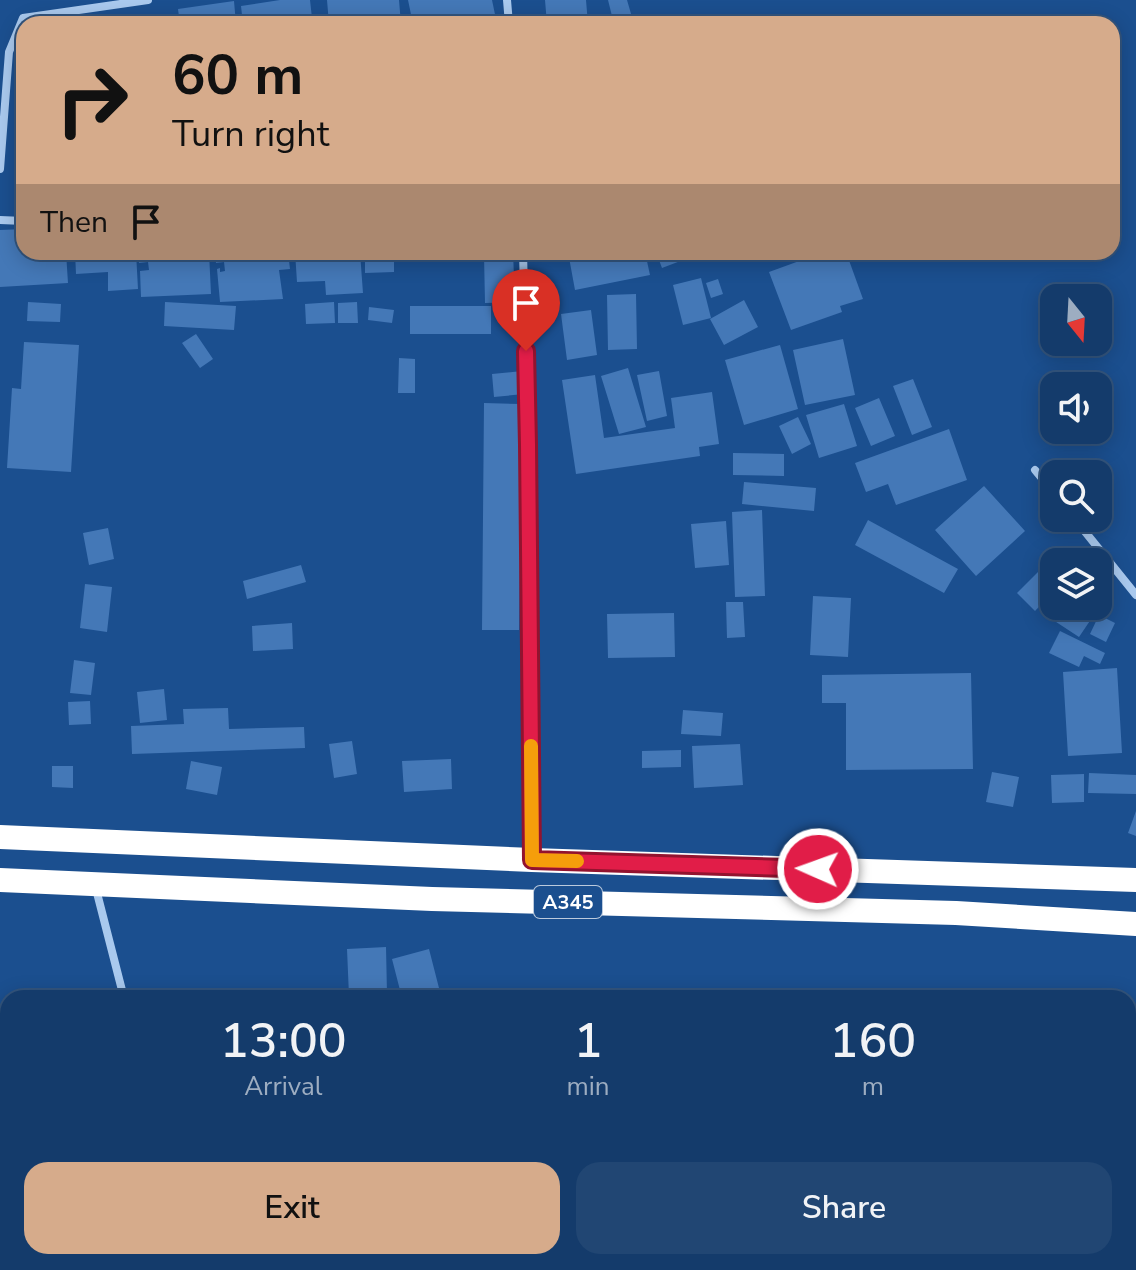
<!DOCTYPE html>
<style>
body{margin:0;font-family:"Nunito Sans",sans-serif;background:#214673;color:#f1f3f6;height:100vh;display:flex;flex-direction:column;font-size:30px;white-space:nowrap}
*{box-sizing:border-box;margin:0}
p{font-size:26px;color:#9dadc1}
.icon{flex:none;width:44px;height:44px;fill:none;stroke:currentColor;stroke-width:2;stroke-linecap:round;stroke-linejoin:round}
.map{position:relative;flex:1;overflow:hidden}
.side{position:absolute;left:0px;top:990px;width:1136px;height:280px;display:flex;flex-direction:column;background:#143b6b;border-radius:24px 24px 0 0;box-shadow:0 4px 20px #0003,0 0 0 2px #33557e}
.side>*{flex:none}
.guide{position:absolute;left:16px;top:16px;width:1104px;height:244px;border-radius:24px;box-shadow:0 4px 20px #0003,0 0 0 2px #33557e;background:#d6ab8b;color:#111;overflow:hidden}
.needle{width:52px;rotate:162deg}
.controls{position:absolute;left:1040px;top:284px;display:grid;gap:16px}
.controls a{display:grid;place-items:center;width:72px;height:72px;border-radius:16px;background:#143b6b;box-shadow:0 4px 20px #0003,0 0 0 2px #33557e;font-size:40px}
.pin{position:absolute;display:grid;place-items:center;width:68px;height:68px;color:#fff;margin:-82px -34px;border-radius:50% 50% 50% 0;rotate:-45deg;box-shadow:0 0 8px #0007}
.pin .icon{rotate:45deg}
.me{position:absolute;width:88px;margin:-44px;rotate:272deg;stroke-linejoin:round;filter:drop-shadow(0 0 6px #0008)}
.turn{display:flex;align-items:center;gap:28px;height:168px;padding:0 24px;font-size:36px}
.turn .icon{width:104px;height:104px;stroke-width:2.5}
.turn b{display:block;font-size:56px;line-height:68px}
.then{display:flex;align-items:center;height:76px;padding:0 24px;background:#0003;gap:16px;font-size:30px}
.eta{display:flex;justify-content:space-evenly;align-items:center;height:136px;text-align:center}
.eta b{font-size:48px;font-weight:600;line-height:56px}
.action{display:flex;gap:16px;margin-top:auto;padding:16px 24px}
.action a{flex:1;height:92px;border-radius:24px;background:#d6ab8b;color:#111;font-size:32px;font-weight:600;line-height:92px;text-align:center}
.action a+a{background:#214673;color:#f1f3f6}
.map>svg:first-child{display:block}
.building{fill:#4478b7}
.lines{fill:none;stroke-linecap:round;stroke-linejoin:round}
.street{stroke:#a9c9ee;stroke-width:8}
.highway{stroke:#fff;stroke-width:24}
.route-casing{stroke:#92132f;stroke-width:20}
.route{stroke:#e11d48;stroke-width:14}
.slow{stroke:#f59e0b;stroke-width:14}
.labels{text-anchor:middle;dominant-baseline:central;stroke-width:7;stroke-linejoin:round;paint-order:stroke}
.shield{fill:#1b4f8f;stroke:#bbcadd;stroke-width:2}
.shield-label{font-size:20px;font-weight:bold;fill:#fff}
</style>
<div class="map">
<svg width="1136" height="1270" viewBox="0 0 1136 1270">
<rect width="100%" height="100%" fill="#1b4f8f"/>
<!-- building -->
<path class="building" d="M 280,0 L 310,0 L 312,18 L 271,24 L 243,24 L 241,6 Z
M 327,0 L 399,0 L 401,24 L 329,24 Z
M 408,0 L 492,0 L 497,24 L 413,24 Z
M 545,0 L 586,0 L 588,24 L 547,24 Z
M 608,0 L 627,0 L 634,24 L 614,24 Z
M 234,1 L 236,24 L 180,24 L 178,9 Z
M 20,121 L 24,121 L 24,155 L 21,155 Z
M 24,229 L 24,252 L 66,252 L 68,283 L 0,287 L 0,230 Z
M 75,252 L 136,252 L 138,289 L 108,291 L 108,272 L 76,274 Z
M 138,252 L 209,252 L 211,294 L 141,297 L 140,271 L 149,270 L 148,262 L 139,263 Z
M 215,252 L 288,252 L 290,269 L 279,270 L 283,299 L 220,302 L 217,269 L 220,268 L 220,272 L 225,271 L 224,262 L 216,263 Z
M 295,252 L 360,252 L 363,293 L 326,295 L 325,281 L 297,282 Z
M 365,252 L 394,252 L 394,272 L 365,273 Z
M 409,252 L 513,252 L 515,302 L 485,303 L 484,255 L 409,258 Z
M 568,252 L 645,252 L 650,275 L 575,290 Z
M 656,252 L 704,252 L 662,268 Z
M 824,252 L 846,252 L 863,299 L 840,306 L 842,312 L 791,330 L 769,272 Z
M 701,278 L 711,318 L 683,325 L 673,285 Z
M 718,279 L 723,294 L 711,298 L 706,283 Z
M 636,294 L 637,349 L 608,350 L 607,295 Z
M 744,300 L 758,327 L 724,345 L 710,319 Z
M 28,302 L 61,304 L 60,322 L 27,321 Z
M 165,302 L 236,306 L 234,330 L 164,326 Z
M 334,302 L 335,323 L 306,324 L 305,304 Z
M 357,302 L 358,323 L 338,323 L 338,303 Z
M 410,306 L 491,306 L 491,334 L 410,334 Z
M 369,307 L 394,310 L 392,323 L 368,320 Z
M 591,310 L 597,355 L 567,360 L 561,314 Z
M 196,334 L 213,359 L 200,368 L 182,343 Z
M 843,339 L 855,395 L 805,405 L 793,350 Z
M 24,342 L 79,345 L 71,472 L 7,468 L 12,388 L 21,389 Z
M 780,345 L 798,409 L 744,425 L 725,360 Z
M 399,358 L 415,359 L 415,393 L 398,393 Z
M 628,368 L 646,427 L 619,434 L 601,376 Z
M 522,371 L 524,394 L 494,397 L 492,374 Z
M 659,371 L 667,416 L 647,421 L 637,375 Z
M 595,375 L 604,438 L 675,428 L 671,398 L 712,392 L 719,444 L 699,447 L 700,456 L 576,474 L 562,380 Z
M 913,379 L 932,427 L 912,435 L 893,386 Z
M 879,398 L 895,436 L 871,446 L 855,408 Z
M 484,403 L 521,404 L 519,630 L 482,630 Z
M 844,404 L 857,446 L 819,458 L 806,415 Z
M 798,417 L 811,444 L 792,454 L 779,426 Z
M 949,429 L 967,480 L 896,505 L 888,484 L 866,492 L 855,463 Z
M 733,453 L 784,454 L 784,476 L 733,475 Z
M 744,482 L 816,488 L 814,511 L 742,504 Z
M 984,486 L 1025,531 L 976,576 L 935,530 Z
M 762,510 L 765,596 L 735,597 L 732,512 Z
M 868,520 L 958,569 L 944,593 L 855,545 Z
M 726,521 L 729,565 L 695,568 L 691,524 Z
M 108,528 L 114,559 L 89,565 L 83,533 Z
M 1051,559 L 1054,562 L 1054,591 L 1035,611 L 1017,593 Z
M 301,565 L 306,582 L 247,599 L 243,581 Z
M 85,584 L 112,587 L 107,632 L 80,628 Z
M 813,596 L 851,598 L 848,657 L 810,655 Z
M 1098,601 L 1102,603 L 1079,637 L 1047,616 L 1054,606 L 1098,606 Z
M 726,602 L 743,602 L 745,637 L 727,638 Z
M 674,613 L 675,657 L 608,658 L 607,614 Z
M 1099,615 L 1115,623 L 1106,642 L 1090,634 Z
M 292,623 L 293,649 L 253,651 L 252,626 Z
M 1060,631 L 1105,653 L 1100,664 L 1084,656 L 1079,667 L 1049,653 Z
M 74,660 L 95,663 L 91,695 L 70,693 Z
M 1117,668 L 1122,753 L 1068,756 L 1063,672 Z
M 971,673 L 973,769 L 846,770 L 846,703 L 822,703 L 822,675 Z
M 164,689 L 167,720 L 140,723 L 137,692 Z
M 90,701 L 91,724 L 69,725 L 68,702 Z
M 228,708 L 229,729 L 304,727 L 305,748 L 132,754 L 131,726 L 184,724 L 183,709 Z
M 683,710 L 723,713 L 721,736 L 681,734 Z
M 352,741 L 357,774 L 334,778 L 329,744 Z
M 740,744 L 743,785 L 694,788 L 692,746 Z
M 681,750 L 681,767 L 642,768 L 642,751 Z
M 451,759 L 452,789 L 404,792 L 402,761 Z
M 191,761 L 222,767 L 217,795 L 186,789 Z
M 52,766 L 73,766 L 73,788 L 52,787 Z
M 992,772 L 1019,777 L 1013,807 L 986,802 Z
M 1089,773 L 1136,775 L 1136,794 L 1088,793 Z
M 1084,774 L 1084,802 L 1052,803 L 1051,775 Z
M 1136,811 L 1136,836 L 1128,833 Z
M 386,947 L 387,994 L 349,996 L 347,949 Z
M 429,949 L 439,988 L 402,998 L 392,959 Z
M 1128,1101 L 1132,1101 L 1136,1160 L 1136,1192 L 1128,1193 Z
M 530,1263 L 532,1270 L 503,1270 L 503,1269 Z"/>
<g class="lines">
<!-- street -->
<path class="street" d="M 507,0 L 509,24
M 0,169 L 9,52 L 23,18 L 148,0
M 0,220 L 24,221
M 523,252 L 528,445 L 532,859
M 1035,470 L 1054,493
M 1074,518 L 1136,595
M 96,889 L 124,998
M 194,1262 L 196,1270"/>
<!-- highway -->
<path class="highway" d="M 0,837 L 532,860 L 1136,880
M 0,880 L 432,899 L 956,913 L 1136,924"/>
</g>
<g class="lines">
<defs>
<path id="route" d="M 526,351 L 528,445 L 532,860 L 818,869"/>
</defs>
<!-- route casing -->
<use href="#route" class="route-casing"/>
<!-- route -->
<use href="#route" class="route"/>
<!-- slow -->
<path class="slow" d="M 531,746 L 532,860 L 577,861"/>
</g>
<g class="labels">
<!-- shield labels -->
<rect class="shield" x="534" y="886" width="68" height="32" rx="6"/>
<g class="shield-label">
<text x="568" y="902">A345</text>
</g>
</g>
</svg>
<div class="controls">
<a><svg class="needle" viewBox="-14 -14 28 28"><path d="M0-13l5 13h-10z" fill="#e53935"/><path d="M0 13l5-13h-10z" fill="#9dadc1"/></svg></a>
<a><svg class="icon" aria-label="sound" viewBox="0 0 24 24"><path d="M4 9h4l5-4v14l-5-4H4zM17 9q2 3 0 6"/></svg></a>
<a><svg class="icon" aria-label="search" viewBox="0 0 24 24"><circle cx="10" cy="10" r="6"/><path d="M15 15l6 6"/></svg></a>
<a><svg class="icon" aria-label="layers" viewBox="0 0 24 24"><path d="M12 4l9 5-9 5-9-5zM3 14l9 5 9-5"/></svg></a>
</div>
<div class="pin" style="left:526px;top:351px;background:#d93025"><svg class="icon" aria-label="arrive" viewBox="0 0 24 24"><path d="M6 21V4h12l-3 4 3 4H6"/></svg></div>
<svg class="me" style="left:818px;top:869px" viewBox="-20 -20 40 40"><circle r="17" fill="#e11d48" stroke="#fff" stroke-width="3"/><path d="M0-11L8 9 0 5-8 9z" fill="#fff"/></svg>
<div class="guide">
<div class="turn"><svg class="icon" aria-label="right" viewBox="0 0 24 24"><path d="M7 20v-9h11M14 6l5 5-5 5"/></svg><div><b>60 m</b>Turn right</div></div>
<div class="then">Then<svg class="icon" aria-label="arrive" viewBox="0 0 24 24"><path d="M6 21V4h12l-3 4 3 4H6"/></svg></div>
</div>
<section class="side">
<div class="eta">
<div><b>13:00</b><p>Arrival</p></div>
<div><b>1</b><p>min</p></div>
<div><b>160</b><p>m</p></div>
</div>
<div class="action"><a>Exit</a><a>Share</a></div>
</section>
</div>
